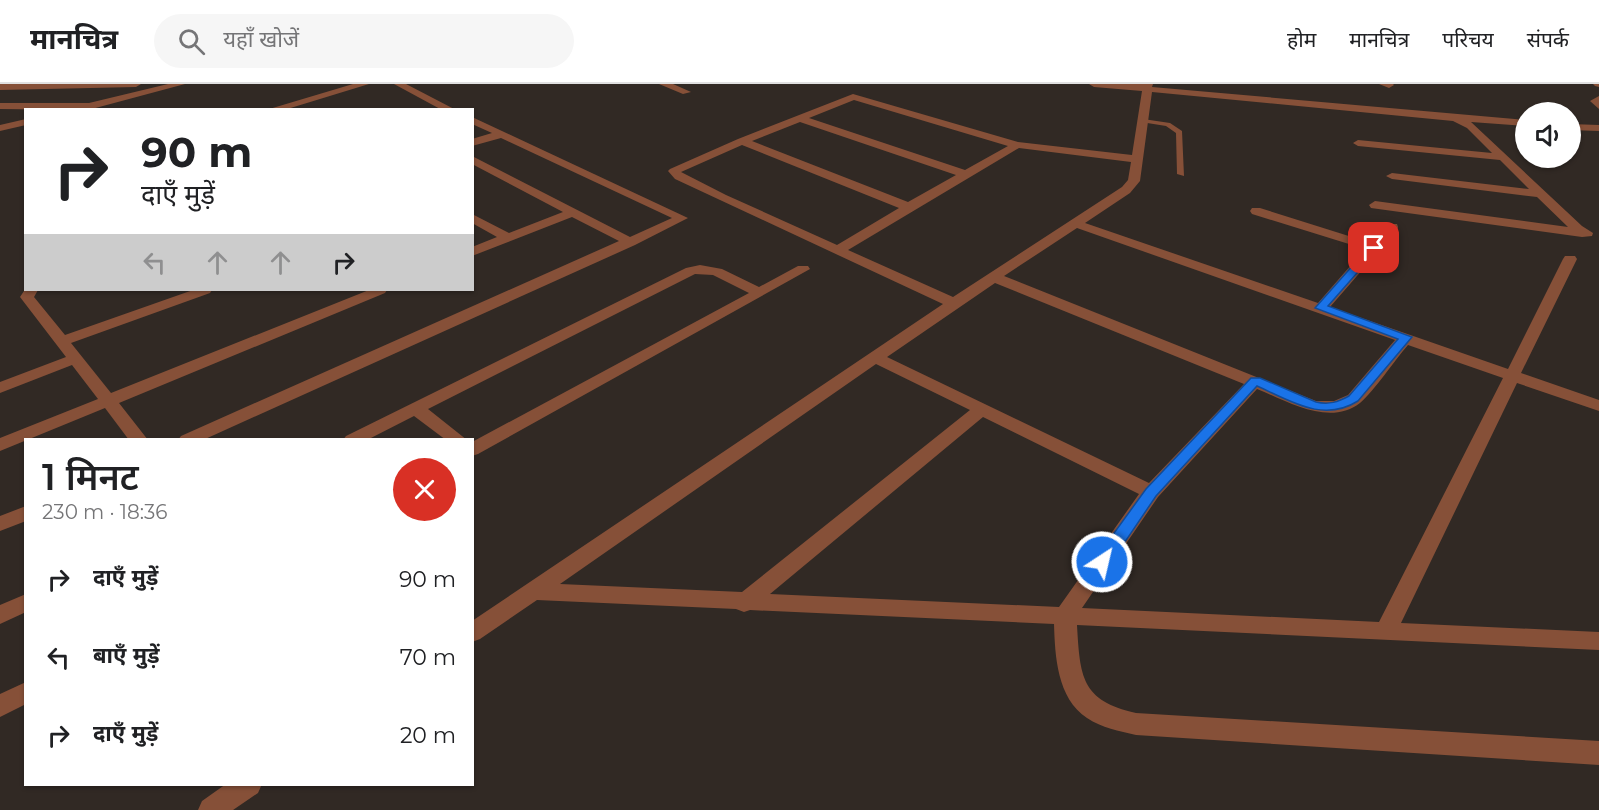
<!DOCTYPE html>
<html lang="hi">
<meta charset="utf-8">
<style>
body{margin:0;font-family:Montserrat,"Noto Sans Devanagari",sans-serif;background:#f6f6f6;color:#202124;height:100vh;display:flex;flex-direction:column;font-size:22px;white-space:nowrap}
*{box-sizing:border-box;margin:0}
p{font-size:20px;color:#757577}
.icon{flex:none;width:33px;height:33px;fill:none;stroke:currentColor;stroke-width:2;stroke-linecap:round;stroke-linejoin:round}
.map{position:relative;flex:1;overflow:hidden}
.drawer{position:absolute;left:24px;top:354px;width:450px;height:348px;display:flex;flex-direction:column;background:#fff;border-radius:0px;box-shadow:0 2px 4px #0004}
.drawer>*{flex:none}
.hud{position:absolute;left:24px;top:24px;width:450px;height:183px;border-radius:0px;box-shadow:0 2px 4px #0004;background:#fff;color:#202124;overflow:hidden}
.fabs{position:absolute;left:1515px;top:18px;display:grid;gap:12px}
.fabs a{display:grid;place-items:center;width:66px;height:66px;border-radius:50%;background:#fff;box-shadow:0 2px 4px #0004;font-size:30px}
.pin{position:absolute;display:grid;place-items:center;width:51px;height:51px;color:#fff;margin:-26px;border-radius:12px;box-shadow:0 3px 9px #0006}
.me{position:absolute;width:66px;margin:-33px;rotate:35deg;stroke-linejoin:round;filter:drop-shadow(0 0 4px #0008)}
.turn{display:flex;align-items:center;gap:21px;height:126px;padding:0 18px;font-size:27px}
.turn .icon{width:78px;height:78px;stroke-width:2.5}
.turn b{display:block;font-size:42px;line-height:51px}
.lanes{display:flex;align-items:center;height:57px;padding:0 18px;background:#0003;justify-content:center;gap:30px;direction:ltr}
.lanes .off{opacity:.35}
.round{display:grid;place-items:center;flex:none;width:63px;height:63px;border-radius:32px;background:#f6f6f6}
.head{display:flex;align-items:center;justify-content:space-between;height:102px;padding:0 18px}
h1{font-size:36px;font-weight:600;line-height:45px}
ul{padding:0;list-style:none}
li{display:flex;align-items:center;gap:18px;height:78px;padding:0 18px}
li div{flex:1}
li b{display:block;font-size:22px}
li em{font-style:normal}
header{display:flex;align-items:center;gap:36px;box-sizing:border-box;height:84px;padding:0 30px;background:#fff;border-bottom:2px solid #e0e0e0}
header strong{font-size:28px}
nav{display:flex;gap:33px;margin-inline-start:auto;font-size:21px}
.search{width:420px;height:54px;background:#f6f6f6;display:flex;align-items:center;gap:15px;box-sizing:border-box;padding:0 21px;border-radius:33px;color:#757577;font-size:22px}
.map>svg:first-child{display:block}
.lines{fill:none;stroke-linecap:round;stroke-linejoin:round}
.lane{fill:#865038;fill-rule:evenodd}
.street{fill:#865038;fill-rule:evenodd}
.route{fill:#1a73e8;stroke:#114b97;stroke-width:1.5}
</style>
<header>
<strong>मानचित्र</strong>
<div class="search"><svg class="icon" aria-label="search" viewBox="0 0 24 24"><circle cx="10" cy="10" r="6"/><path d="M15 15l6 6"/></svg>यहाँ खोजें</div>
<nav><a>होम</a><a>मानचित्र</a><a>परिचय</a><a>संपर्क</a></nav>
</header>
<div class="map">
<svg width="1599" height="726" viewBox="0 0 1599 726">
<rect width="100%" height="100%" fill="#312924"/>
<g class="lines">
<!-- lane -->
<path class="lane" d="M 1143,35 L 1170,39 L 1182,47 L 1184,92 L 1177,90 L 1176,49 L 1166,42 L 1141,38 L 1140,37 Z"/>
<!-- street -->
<path class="street" d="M 0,0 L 141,0 L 136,3 L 0,6 Z
M 168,0 L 185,0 L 88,26 L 0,25 L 0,19 L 89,19 Z
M 353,0 L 369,0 L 284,26 L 266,26 Z
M 394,0 L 406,0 L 456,26 L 442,26 Z
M 659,0 L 673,0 L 691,8 L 683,10 Z
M 1089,0 L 1153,0 L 1152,3 L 1526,36 L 1526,42 L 1471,38 L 1582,142 L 1593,149 L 1592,152 L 1582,153 L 1371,124 L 1369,121 L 1375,117 L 1568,143 L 1537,113 L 1392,95 L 1386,92 L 1392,89 L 1529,105 L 1500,76 L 1358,62 L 1353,59 L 1358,56 L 1492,69 L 1467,44 L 1453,37 L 1152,8 L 1140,97 L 1130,109 L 1085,139 L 1318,219 L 1365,165 L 1252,130 L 1250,127 L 1252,124 L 1260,124 L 1371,159 L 1387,140 L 1397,140 L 1398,143 L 1397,146 L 1330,223 L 1508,285 L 1563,175 L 1565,172 L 1575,172 L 1577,175 L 1521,289 L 1599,316 L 1599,327 L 1517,299 L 1401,539 L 1599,548 L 1599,566 L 1077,541 C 1080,592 1081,617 1136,629 L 1599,657 L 1599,681 L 1136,651 C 1119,647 1102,644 1087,634 C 1057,614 1055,572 1054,540 L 750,526 L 744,528 L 736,525 L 537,516 L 480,555 L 472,558 L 472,537 L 943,220 L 675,95 L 668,87 L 670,85 L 738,55 L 853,10 L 1018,58 L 1132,71 L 1142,7 L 1094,3 ZM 854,16 L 1008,62 L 965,86 L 809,34 ZM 800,38 L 956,91 L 908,118 L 752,57 ZM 742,61 L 899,124 L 837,161 L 726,111 L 681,88 ZM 1019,64 L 1131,78 L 1128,96 L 1122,103 L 953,213 L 848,166 ZM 1077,144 L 1395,256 L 1348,311 L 1334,317 L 1316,317 L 1004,192 ZM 995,199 L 1244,300 L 1149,399 L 887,273 ZM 1408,261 L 1503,294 L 1379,538 L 1082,524 L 1158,413 L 1257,305 C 1287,317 1329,343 1360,319 C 1375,306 1394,277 1408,261 ZM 876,280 L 970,326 L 742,508 L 560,500 ZM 983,333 L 1139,410 L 1059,523 L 770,510 Z
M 1379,0 L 1393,0 L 1394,1 L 1389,4 Z
M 1593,0 L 1599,0 L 1599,3 L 1595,2 Z
M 1599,12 L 1599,25 L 1590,17 Z
M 472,33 L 688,134 L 635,161 L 203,356 L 178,356 L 181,352 L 619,157 L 572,133 L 472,172 L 472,163 L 497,153 L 472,139 L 472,130 L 509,149 L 563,128 L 472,80 L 472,72 L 630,153 L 672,134 L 501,54 L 472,62 L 472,55 L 492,49 L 472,40 Z
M 26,35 L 26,41 L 0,47 L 0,41 Z
M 1570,40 L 1599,41 L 1599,47 L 1570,46 Z
M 700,181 L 722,185 L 759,203 L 798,182 L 808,182 L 810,185 L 478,370 L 472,372 L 472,358 L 749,209 L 713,191 L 695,190 L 428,325 L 467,356 L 446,356 L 414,332 L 367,356 L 343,356 L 346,352 L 686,184 Z
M 26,204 L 26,206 L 38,206 L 34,213 L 65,251 L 193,206 L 212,206 L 210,209 L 71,259 L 111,309 L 369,206 L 387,206 L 385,209 L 119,319 L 148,356 L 129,356 L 105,324 L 0,367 L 0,354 L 98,315 L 72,281 L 0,309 L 0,298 L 66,273 L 20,213 Z
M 26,422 L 26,437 L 0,447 L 0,432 Z
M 26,510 L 26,528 L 0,540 L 0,521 Z
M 26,598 L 26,620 L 0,633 L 0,610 Z
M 226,700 L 262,700 L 258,709 L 233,726 L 198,726 L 202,717 Z"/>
</g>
<!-- route -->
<path class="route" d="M 1370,162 L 1379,164 L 1328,222 L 1412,253 L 1358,317 C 1323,339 1291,317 1257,302 L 1156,412 L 1108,483 L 1096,483 L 1094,478 L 1096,474 L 1146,405 L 1251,294 L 1260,294 L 1316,318 C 1329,321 1338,318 1349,312 L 1398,255 L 1315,224 Z"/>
</svg>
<div class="fabs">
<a><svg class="icon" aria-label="sound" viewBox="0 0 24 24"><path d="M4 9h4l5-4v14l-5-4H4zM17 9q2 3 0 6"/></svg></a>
</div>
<div class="pin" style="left:1374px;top:164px;background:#d93025"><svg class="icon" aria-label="arrive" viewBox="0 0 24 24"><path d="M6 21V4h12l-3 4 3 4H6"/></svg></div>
<svg class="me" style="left:1102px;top:478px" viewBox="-20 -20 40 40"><circle r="17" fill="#1a73e8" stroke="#fff" stroke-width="3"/><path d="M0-11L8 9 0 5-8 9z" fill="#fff"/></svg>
<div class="hud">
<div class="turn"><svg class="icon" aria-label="right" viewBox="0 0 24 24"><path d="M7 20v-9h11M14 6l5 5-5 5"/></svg><div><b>90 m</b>दाएँ मुड़ें</div></div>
<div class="lanes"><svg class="icon off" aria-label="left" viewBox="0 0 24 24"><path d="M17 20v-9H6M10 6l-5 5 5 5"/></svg><svg class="icon off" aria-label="ahead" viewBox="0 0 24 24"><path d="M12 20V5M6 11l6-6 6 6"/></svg><svg class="icon off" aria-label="ahead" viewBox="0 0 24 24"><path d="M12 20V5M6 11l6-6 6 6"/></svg><svg class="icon" aria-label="right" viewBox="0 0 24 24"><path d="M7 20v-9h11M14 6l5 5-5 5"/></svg></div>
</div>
<section class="drawer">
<div class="head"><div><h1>1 मिनट</h1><p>230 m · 18:36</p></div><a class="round" style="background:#d93025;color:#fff"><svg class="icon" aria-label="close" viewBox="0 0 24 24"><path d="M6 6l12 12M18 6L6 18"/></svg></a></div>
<ul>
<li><svg class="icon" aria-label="right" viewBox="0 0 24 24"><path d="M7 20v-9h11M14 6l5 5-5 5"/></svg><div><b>दाएँ मुड़ें</b></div><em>90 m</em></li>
<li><svg class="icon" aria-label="left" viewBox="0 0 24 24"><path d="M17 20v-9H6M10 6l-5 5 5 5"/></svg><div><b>बाएँ मुड़ें</b></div><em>70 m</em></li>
<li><svg class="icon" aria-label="right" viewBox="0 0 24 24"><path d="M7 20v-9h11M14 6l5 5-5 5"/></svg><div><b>दाएँ मुड़ें</b></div><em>20 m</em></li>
</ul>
</section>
</div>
